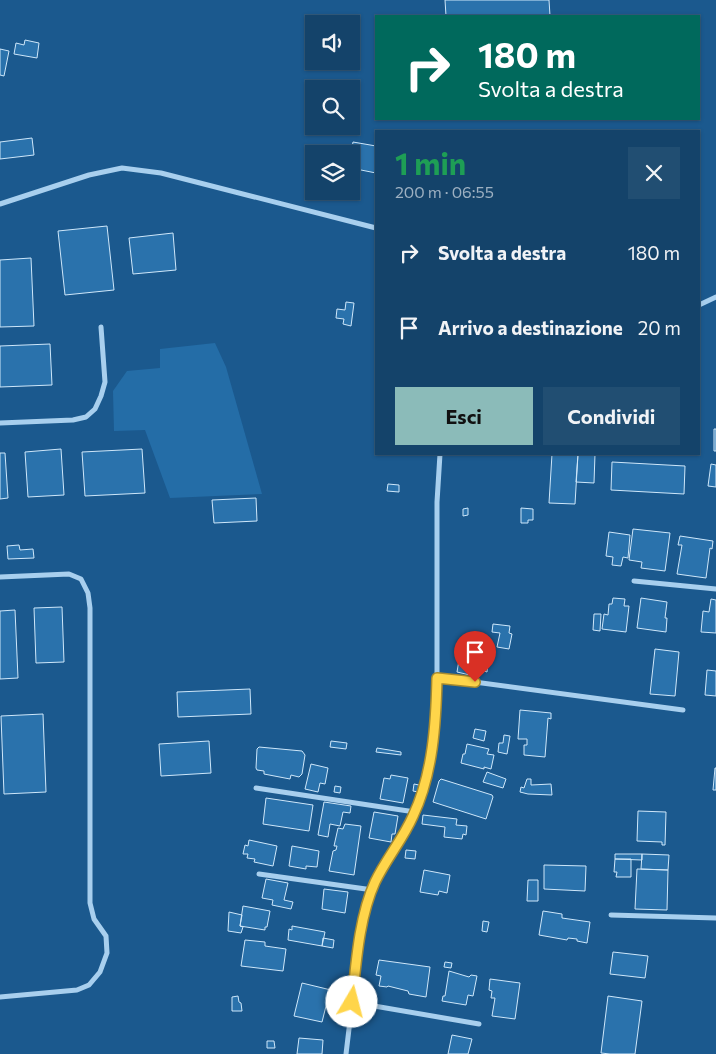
<!DOCTYPE html>
<html lang="it">
<meta charset="utf-8">
<style>
body{margin:0;font-family:Commissioner,sans-serif;background:#214e72;color:#f1f3f6;height:100vh;display:flex;flex-direction:column;font-size:19px;white-space:nowrap}
*{box-sizing:border-box;margin:0}
p{font-size:16px;color:#9db0c1}
.icon{flex:none;width:28px;height:28px;fill:none;stroke:currentColor;stroke-width:2;stroke-linecap:round;stroke-linejoin:round}
.map{position:relative;flex:1;overflow:hidden}
.drawer{position:absolute;left:375px;top:130px;width:325px;height:325px;display:flex;flex-direction:column;background:#14436a;border-radius:0px;box-shadow:0 1px 4px #0004,0 0 0 1px #335c7e}
.drawer>*{flex:none}
.hud{position:absolute;left:375px;top:15px;width:325px;height:105px;border-radius:0px;box-shadow:0 1px 4px #0004,0 0 0 1px #335c7e;background:#00695c;color:#fff;overflow:hidden}
.tools{position:absolute;left:305px;top:15px;display:grid;gap:10px}
.tools a{display:grid;place-items:center;width:55px;height:55px;border-radius:0px;background:#14436a;box-shadow:0 1px 4px #0004,0 0 0 1px #335c7e;font-size:25px}
.pin{position:absolute;display:grid;place-items:center;width:42px;height:42px;color:#fff;margin:-51px -21px;border-radius:50% 50% 50% 0;rotate:-45deg;box-shadow:0 0 5px #0007}
.pin .icon{rotate:45deg}
.me{position:absolute;width:55px;margin:-28px;rotate:8deg;stroke-linejoin:round;filter:drop-shadow(0 0 4px #0008)}
.turn{display:flex;align-items:center;gap:18px;height:105px;padding:0 20px;font-size:22px}
.turn .icon{width:65px;height:65px;stroke-width:2.5}
.turn b{display:block;font-size:35px;line-height:42px}
.round{display:grid;place-items:center;flex:none;width:52px;height:52px;border-radius:0px;background:#214e72}
.summary{display:flex;align-items:center;justify-content:space-between;height:85px;padding:0 20px}
h1{font-size:30px;font-weight:700;line-height:38px;color:#1e9e55}
.button{display:flex;gap:10px;margin-top:auto;padding:10px 20px}
.button a{flex:1;height:58px;border-radius:0px;background:#8bbbb9;color:#111;font-size:20px;font-weight:700;line-height:58px;text-align:center}
.button a+a{background:#214e72;color:#f1f3f6}
ul{padding:0;list-style:none}
li{display:flex;align-items:center;gap:15px;height:75px;padding:0 20px}
li div{flex:1}
li b{display:block;font-size:19px}
li em{font-style:normal}
.map>svg:first-child{display:block}
.green{fill:#246da7}
.building{fill:#2a72ac;stroke:#cee7fa}
.lines{fill:none;stroke-linecap:round;stroke-linejoin:round}
.minor{stroke:#a8cfee;stroke-width:5}
.route-casing{stroke:#a68a30;stroke-width:12}
.route{stroke:#ffd54a;stroke-width:9}
</style>
<div class="map">
<svg width="716" height="1054" viewBox="0 0 716 1054">
<rect width="100%" height="100%" fill="#1b598e"/>
<!-- green -->
<path class="green" d="M 215,343 L 226,367 L 262,494 L 170,498 L 145,430 L 114,431 L 113,391 L 127,371 L 160,368 L 160,349 Z"/>
<!-- building -->
<path class="building" d="M 445,0 L 549,0 L 550,16 L 446,16 Z
M 25,40 L 39,43 L 37,58 L 14,54 L 16,43 L 24,45 Z
M 0,49 L 9,51 L 4,76 L 0,75 Z
M 32,138 L 34,155 L 0,159 L 0,142 Z
M 353,142 L 376,146 L 376,173 L 351,168 L 351,154 Z
M 107,226 L 114,290 L 65,295 L 58,231 Z
M 173,233 L 176,270 L 133,274 L 129,238 Z
M 31,258 L 34,326 L 0,327 L 0,260 Z
M 346,302 L 354,303 L 351,326 L 343,324 L 344,319 L 336,318 L 337,309 L 345,310 Z
M 50,344 L 52,385 L 0,387 L 0,346 Z
M 714,429 L 716,429 L 716,451 L 714,451 Z
M 61,449 L 64,495 L 28,497 L 25,452 Z
M 142,449 L 145,493 L 85,496 L 82,452 Z
M 0,453 L 5,453 L 8,498 L 0,499 Z
M 552,454 L 578,454 L 575,504 L 549,503 Z
M 578,454 L 595,454 L 594,483 L 576,482 Z
M 612,462 L 685,466 L 684,494 L 611,490 Z
M 711,464 L 716,465 L 716,487 L 708,486 Z
M 388,484 L 399,485 L 399,492 L 387,491 Z
M 256,498 L 257,521 L 214,523 L 212,500 Z
M 468,508 L 468,515 L 463,516 L 463,509 Z
M 521,508 L 533,509 L 533,520 L 528,520 L 528,523 L 521,523 Z
M 633,529 L 670,533 L 665,571 L 641,568 L 642,562 L 629,560 Z
M 609,532 L 630,535 L 628,558 L 623,557 L 621,566 L 612,565 L 613,557 L 606,556 Z
M 680,536 L 713,541 L 712,549 L 710,548 L 706,578 L 677,574 L 682,545 L 678,545 Z
M 19,545 L 20,550 L 33,549 L 34,558 L 8,559 L 7,546 Z
M 613,598 L 625,599 L 624,606 L 629,606 L 626,632 L 602,629 L 604,614 L 608,615 L 609,604 L 612,604 Z
M 641,598 L 667,602 L 665,618 L 667,618 L 666,632 L 637,628 Z
M 711,599 L 716,600 L 716,633 L 701,632 L 703,611 L 709,612 Z
M 62,607 L 64,662 L 36,663 L 34,608 Z
M 15,610 L 18,678 L 0,679 L 0,611 Z
M 594,614 L 601,614 L 600,631 L 593,630 Z
M 493,624 L 510,626 L 509,633 L 512,634 L 509,649 L 497,647 L 500,633 L 492,632 Z
M 474,646 L 492,648 L 491,654 L 489,654 L 487,672 L 484,671 L 483,673 L 471,672 L 470,675 L 457,672 L 461,648 L 472,649 Z
M 655,649 L 679,652 L 675,696 L 650,694 Z
M 707,670 L 716,671 L 716,696 L 705,695 Z
M 250,689 L 251,714 L 178,717 L 177,692 Z
M 520,710 L 551,713 L 551,719 L 548,718 L 545,757 L 524,755 L 524,745 L 527,745 L 527,739 L 518,739 Z
M 43,714 L 46,792 L 4,794 L 1,716 Z
M 475,729 L 486,731 L 484,741 L 473,738 Z
M 504,735 L 510,736 L 507,754 L 498,752 L 499,743 L 503,743 Z
M 209,741 L 211,773 L 161,776 L 159,744 Z
M 331,741 L 347,743 L 346,749 L 330,747 Z
M 467,744 L 489,749 L 487,754 L 494,755 L 491,769 L 484,767 L 484,769 L 461,763 L 463,754 L 465,754 Z
M 259,747 L 302,751 L 305,755 L 302,774 L 299,777 L 291,775 L 290,779 L 264,774 L 264,771 L 257,770 L 256,768 L 257,749 Z
M 377,748 L 401,752 L 401,755 L 376,752 Z
M 311,764 L 328,768 L 325,784 L 320,783 L 318,792 L 305,789 Z
M 715,768 L 716,768 L 716,790 L 713,790 Z
M 487,772 L 506,779 L 503,788 L 483,782 Z
M 391,775 L 408,778 L 403,803 L 380,799 L 384,778 L 390,779 Z
M 441,779 L 492,795 L 493,797 L 486,819 L 433,802 L 439,781 Z
M 527,779 L 531,779 L 531,785 L 551,784 L 552,795 L 528,794 L 520,792 L 521,787 L 524,788 Z
M 414,784 L 419,785 L 418,792 L 413,791 Z
M 335,786 L 341,787 L 340,793 L 334,792 Z
M 266,798 L 313,805 L 309,831 L 263,824 Z
M 324,802 L 351,806 L 350,813 L 343,812 L 340,826 L 330,824 L 328,837 L 318,835 Z
M 638,811 L 666,812 L 665,845 L 662,845 L 662,842 L 637,841 Z
M 374,812 L 398,816 L 395,834 L 392,834 L 391,842 L 369,838 Z
M 423,815 L 457,819 L 456,825 L 467,826 L 466,835 L 463,834 L 462,839 L 444,837 L 445,827 L 422,824 Z
M 345,824 L 361,826 L 354,875 L 329,871 L 333,851 L 336,850 L 337,846 L 334,846 L 338,828 L 343,829 Z
M 249,840 L 277,846 L 273,866 L 254,862 L 255,859 L 247,858 L 248,854 L 243,854 L 245,845 L 248,846 Z
M 292,846 L 319,851 L 317,867 L 306,866 L 306,869 L 289,866 Z
M 406,850 L 416,851 L 415,859 L 405,858 Z
M 615,854 L 642,854 L 642,860 L 615,859 Z
M 642,854 L 669,855 L 668,870 L 641,869 Z
M 615,859 L 631,859 L 631,877 L 616,877 L 617,872 L 614,872 Z
M 544,865 L 586,866 L 585,891 L 544,889 Z
M 637,869 L 668,870 L 667,910 L 635,909 Z
M 424,870 L 450,875 L 447,893 L 439,891 L 438,895 L 420,892 Z
M 266,879 L 288,883 L 284,900 L 293,902 L 291,909 L 272,905 L 273,900 L 262,898 Z
M 528,880 L 538,880 L 538,901 L 527,901 Z
M 324,889 L 348,892 L 345,913 L 322,909 Z
M 243,906 L 270,911 L 267,927 L 265,927 L 265,930 L 240,926 Z
M 543,911 L 562,914 L 562,918 L 590,922 L 587,943 L 577,941 L 577,939 L 568,938 L 567,940 L 539,935 Z
M 229,912 L 242,915 L 240,926 L 243,927 L 241,933 L 228,931 Z
M 483,921 L 489,922 L 487,932 L 482,931 Z
M 292,926 L 325,932 L 322,946 L 288,940 L 289,929 L 292,930 Z
M 323,938 L 334,940 L 333,948 L 322,946 Z
M 245,940 L 265,942 L 265,946 L 286,949 L 283,971 L 241,966 Z
M 613,952 L 648,956 L 645,978 L 610,974 Z
M 379,960 L 430,967 L 426,997 L 409,994 L 408,991 L 388,986 L 387,987 L 379,986 L 381,976 L 376,975 Z
M 445,962 L 452,963 L 451,968 L 444,967 Z
M 449,971 L 469,977 L 471,975 L 477,976 L 473,996 L 468,995 L 466,1005 L 442,1001 L 443,996 L 445,996 Z
M 490,979 L 520,983 L 515,1019 L 492,1016 L 495,998 L 491,998 L 492,991 L 489,990 Z
M 302,983 L 331,990 L 329,1002 L 327,1002 L 322,1022 L 294,1016 Z
M 238,996 L 239,1002 L 241,1003 L 242,1011 L 232,1011 L 232,997 Z
M 608,996 L 642,1001 L 635,1054 L 610,1054 L 601,1053 Z
M 452,1035 L 472,1039 L 468,1054 L 448,1054 Z
M 299,1038 L 323,1040 L 322,1054 L 297,1054 Z
M 267,1041 L 274,1041 L 275,1048 L 267,1048 Z"/>
<g class="lines">
<!-- minor -->
<path class="minor" d="M 0,204 L 89,175 L 122,168 L 161,173 L 376,228
M 699,305 L 716,297
M 0,423 L 73,420 L 86,417 L 95,409 L 101,396 L 105,382 L 101,327
M 0,577 L 69,574 L 81,579 L 88,593 L 90,608 L 90,903 L 94,919 L 106,936 L 107,953 L 100,972 L 89,985 L 77,990 L 0,997
M 634,581 L 716,589
M 437,677 L 683,710
M 256,788 L 415,812
M 259,874 L 373,890
M 611,915 L 716,918
M 351,1002 L 479,1024
M 346,1054 L 360,937 L 367,906 L 376,882 L 413,817 L 421,798 L 427,775 L 436,718 L 437,677 L 437,502 L 440,454"/>
</g>
<g class="lines">
<defs>
<path id="route" d="M 352,1002 C 356,964 359,917 375,882 C 386,859 403,839 413,816 C 433,774 436,723 437,678 L 475,682"/>
</defs>
<!-- route casing -->
<use href="#route" class="route-casing"/>
<!-- route -->
<use href="#route" class="route"/>
</g>
</svg>
<div class="tools">
<a><svg class="icon" aria-label="sound" viewBox="0 0 24 24"><path d="M4 9h4l5-4v14l-5-4H4zM17 9q2 3 0 6"/></svg></a>
<a><svg class="icon" aria-label="search" viewBox="0 0 24 24"><circle cx="10" cy="10" r="6"/><path d="M15 15l6 6"/></svg></a>
<a><svg class="icon" aria-label="layers" viewBox="0 0 24 24"><path d="M12 4l9 5-9 5-9-5zM3 14l9 5 9-5"/></svg></a>
</div>
<div class="pin" style="left:475px;top:682px;background:#d93025"><svg class="icon" aria-label="arrive" viewBox="0 0 24 24"><path d="M6 21V4h12l-3 4 3 4H6"/></svg></div>
<svg class="me" style="left:352px;top:1002px" viewBox="-20 -20 40 40"><circle r="19" fill="#fff"/><path d="M0-13L10 11 0 6-10 11z" fill="#ffd54a"/></svg>
<div class="hud">
<div class="turn"><svg class="icon" aria-label="right" viewBox="0 0 24 24"><path d="M7 20v-9h11M14 6l5 5-5 5"/></svg><div><b>180 m</b>Svolta a destra</div></div>
</div>
<section class="drawer">
<div class="summary"><div><h1>1 min</h1><p>200 m · 06:55</p></div><a class="round"><svg class="icon" aria-label="close" viewBox="0 0 24 24"><path d="M6 6l12 12M18 6L6 18"/></svg></a></div>
<ul>
<li><svg class="icon" aria-label="right" viewBox="0 0 24 24"><path d="M7 20v-9h11M14 6l5 5-5 5"/></svg><div><b>Svolta a destra</b></div><em>180 m</em></li>
<li><svg class="icon" aria-label="arrive" viewBox="0 0 24 24"><path d="M6 21V4h12l-3 4 3 4H6"/></svg><div><b>Arrivo a destinazione</b></div><em>20 m</em></li>
</ul>
<div class="button"><a>Esci</a><a>Condividi</a></div>
</section>
</div>
